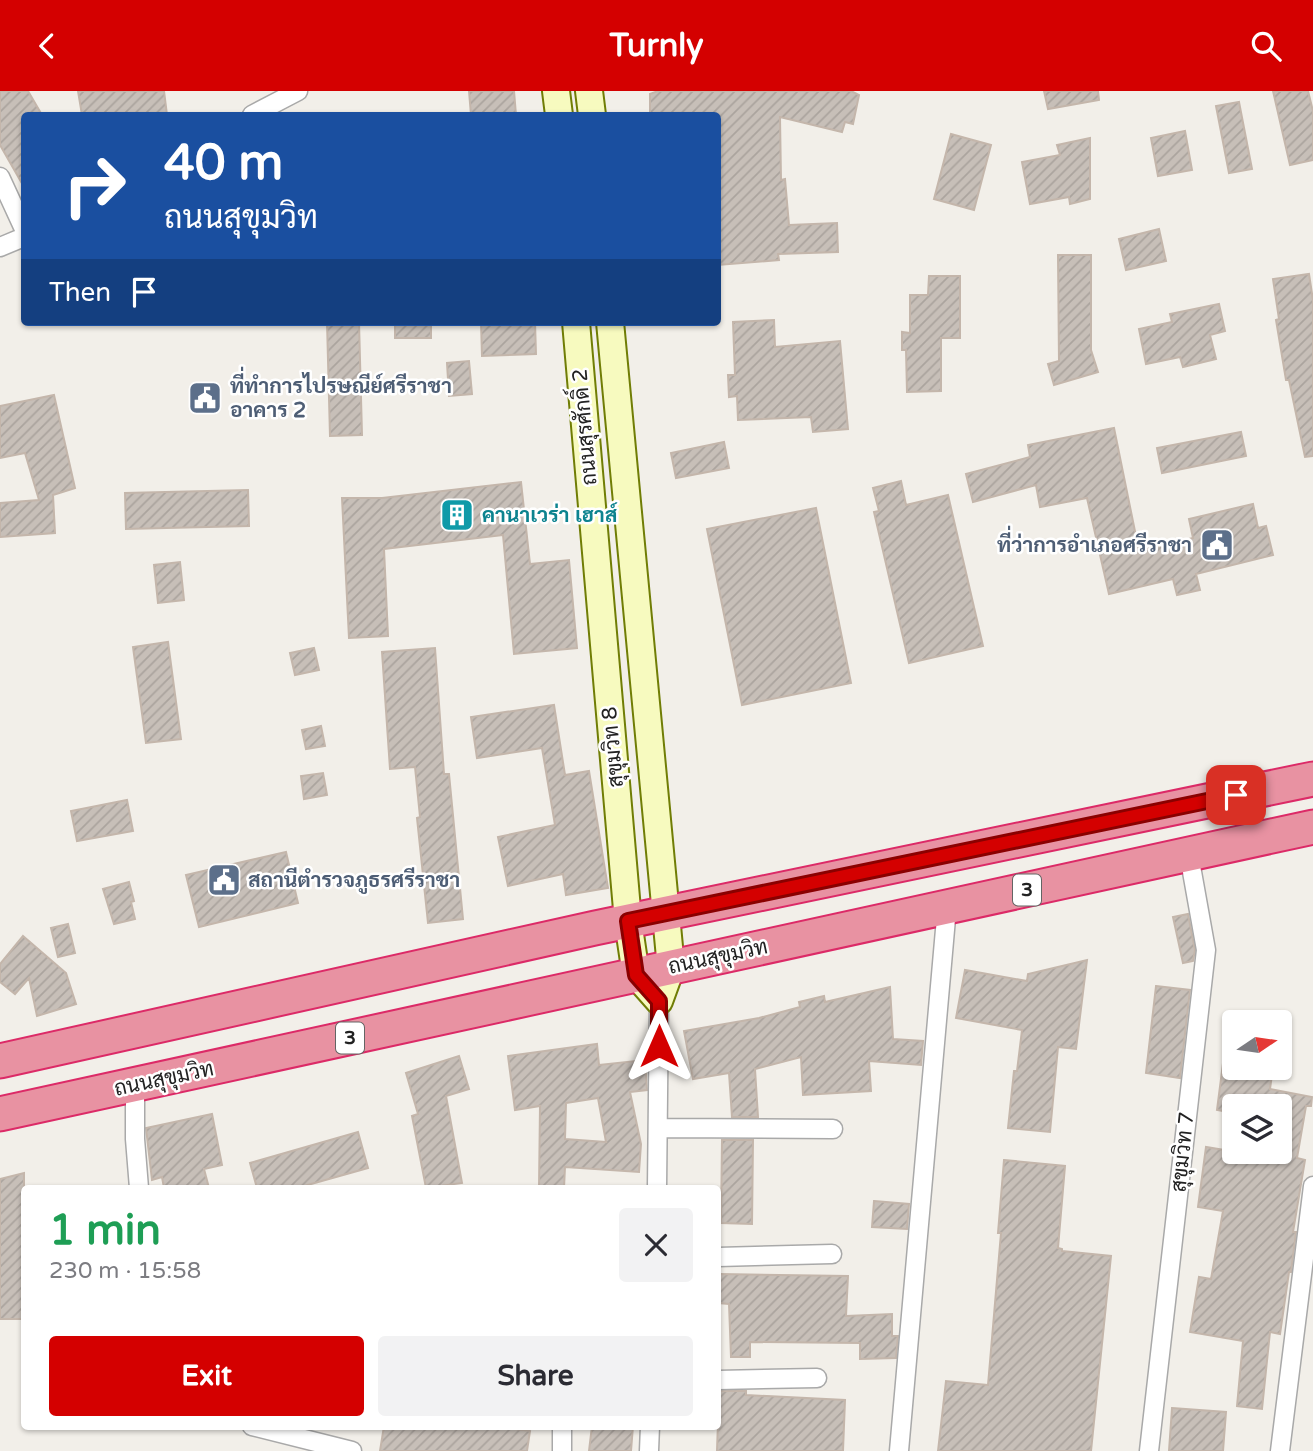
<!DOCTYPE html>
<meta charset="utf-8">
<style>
body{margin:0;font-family:"Varela Round",Sarabun,sans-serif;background:#f2f2f3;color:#2b2b33;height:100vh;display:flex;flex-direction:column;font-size:26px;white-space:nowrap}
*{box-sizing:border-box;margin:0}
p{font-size:23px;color:#7c7c81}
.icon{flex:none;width:38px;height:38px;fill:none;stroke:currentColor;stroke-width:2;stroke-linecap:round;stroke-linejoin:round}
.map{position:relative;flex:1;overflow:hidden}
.details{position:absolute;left:21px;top:1094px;width:700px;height:245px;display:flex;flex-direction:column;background:#fff;border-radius:7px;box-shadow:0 2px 5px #0004}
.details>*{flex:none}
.guide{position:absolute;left:21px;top:21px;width:700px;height:214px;border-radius:7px;box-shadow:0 2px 5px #0004;background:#1a4fa0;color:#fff;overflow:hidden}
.needle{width:46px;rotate:77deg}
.fabs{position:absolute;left:1222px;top:919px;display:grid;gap:14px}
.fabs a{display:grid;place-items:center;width:70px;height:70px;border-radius:7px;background:#fff;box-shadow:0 2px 5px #0004;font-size:35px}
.pin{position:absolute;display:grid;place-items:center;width:60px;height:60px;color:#fff;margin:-30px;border-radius:14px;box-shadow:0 4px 10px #0006}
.me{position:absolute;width:77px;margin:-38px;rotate:0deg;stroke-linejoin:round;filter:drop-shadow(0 0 5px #0008)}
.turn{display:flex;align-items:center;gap:24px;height:147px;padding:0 28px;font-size:32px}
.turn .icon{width:91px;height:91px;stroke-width:2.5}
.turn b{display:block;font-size:49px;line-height:60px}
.then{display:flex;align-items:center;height:66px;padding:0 28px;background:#0003;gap:14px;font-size:26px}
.round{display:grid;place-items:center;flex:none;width:74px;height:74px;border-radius:7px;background:#f2f2f3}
.headline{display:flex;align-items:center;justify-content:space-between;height:119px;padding:0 28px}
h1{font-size:42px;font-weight:700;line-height:52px;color:#1e9e55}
.button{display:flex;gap:14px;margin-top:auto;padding:14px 28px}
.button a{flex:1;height:80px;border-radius:7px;background:#d40000;color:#fff;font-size:28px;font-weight:700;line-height:80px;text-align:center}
.button a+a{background:#f2f2f3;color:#2b2b33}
header{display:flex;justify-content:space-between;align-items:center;height:91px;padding:0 28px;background:#d40000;color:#fff;font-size:32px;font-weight:700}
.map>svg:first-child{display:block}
.building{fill:url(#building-hatch);stroke:#c4b6ab;stroke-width:2;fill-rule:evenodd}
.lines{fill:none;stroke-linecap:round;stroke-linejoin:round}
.street-casing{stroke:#a9a9a9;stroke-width:21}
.secondary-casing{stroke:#707d05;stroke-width:30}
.highway-casing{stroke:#dc2a67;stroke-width:37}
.street{stroke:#fff;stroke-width:18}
.secondary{stroke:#f7fabf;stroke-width:26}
.highway{stroke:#e892a2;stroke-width:33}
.route-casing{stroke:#8a0000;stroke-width:18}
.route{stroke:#d40000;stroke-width:12}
.labels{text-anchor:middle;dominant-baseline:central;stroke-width:5;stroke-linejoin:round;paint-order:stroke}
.shield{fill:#fff;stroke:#646464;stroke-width:2}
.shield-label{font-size:19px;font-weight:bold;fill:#222}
.service-label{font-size:21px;font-weight:bold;fill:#4e5e75;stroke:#fff;text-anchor:start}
.street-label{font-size:21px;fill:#222;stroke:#fff}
.culture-label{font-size:21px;font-weight:bold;fill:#0d838f;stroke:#fff;text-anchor:start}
</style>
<header><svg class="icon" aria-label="back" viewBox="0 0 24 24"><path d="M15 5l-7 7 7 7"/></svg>Turnly<svg class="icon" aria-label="search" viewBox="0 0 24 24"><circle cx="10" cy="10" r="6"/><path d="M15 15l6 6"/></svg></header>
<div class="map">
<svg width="1313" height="1360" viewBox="0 0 1313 1360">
<defs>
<pattern id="building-hatch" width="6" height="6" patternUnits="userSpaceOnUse" patternTransform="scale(1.75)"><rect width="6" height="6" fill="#c7bfb8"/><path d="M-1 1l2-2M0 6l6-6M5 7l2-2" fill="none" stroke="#aba49e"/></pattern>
</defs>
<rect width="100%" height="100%" fill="#f2efe9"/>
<!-- building -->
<path class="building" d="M 0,0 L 28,0 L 42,24 L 24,24 L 24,96 L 0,54 Z
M 78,0 L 164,0 L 167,24 L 82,24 Z
M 469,0 L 514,0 L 516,24 L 471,24 Z
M 658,0 L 851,0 L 859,4 L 853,33 L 845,31 L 842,41 L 780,26 L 781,89 L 785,88 L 789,134 L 837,132 L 838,161 L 778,163 L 779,169 L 718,174 L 718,24 L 650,24 L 650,3 Z
M 1044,0 L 1098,0 L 1099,9 L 1048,18 Z
M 1273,0 L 1308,0 L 1313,20 L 1313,69 L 1290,74 Z
M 1239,11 L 1252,78 L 1229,82 L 1216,15 Z
M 1185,40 L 1192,79 L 1158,85 L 1151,47 Z
M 951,43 L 991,54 L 974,119 L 934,108 Z
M 1090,47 L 1090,108 L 1070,113 L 1069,106 L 1030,113 L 1022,71 L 1060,64 L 1057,54 Z
M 1159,138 L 1166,170 L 1126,179 L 1119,148 Z
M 1058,164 L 1091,164 L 1091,259 L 1098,281 L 1054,294 L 1048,273 L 1059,270 Z
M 1309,183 L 1313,209 L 1313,365 L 1305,366 L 1289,289 L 1286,289 L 1276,229 L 1279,228 L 1273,188 Z
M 929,185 L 960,185 L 960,247 L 941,247 L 941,300 L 907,301 L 906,259 L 902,259 L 902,241 L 910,242 L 910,204 L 928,204 Z
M 1219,213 L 1225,240 L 1210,244 L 1216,268 L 1183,276 L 1180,266 L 1146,273 L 1139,238 L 1172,231 L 1170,223 Z
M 774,229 L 775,256 L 840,250 L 848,338 L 813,341 L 811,326 L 738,329 L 737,305 L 729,306 L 728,284 L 735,284 L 733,231 Z
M 327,231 L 359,231 L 362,344 L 330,345 Z
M 395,231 L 431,231 L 431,247 L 395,247 Z
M 481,231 L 535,231 L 536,263 L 482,265 Z
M 469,270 L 472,303 L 449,305 L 447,272 Z
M 54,304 L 75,397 L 53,404 L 55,442 L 0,446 L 0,412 L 39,409 L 25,362 L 0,367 L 0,315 Z
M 1114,337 L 1139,460 L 1193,447 L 1189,428 L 1253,413 L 1258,437 L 1266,435 L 1273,464 L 1196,483 L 1200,499 L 1177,504 L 1173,488 L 1109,503 L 1087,407 L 1040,416 L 1036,394 L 973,411 L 966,383 L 1030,366 L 1028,354 Z
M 1241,341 L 1246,365 L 1162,382 L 1157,357 Z
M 724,351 L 729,377 L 676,387 L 671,362 Z
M 901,390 L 906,414 L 948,404 L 983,555 L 909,572 L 874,421 L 879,420 L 873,397 Z
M 521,391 L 530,473 L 569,469 L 577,557 L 514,563 L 503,444 L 384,458 L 388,545 L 349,547 L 342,407 L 382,407 Z
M 248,399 L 249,435 L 126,438 L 125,402 Z
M 816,417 L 851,592 L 742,614 L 707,438 Z
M 180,471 L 184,509 L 158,512 L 154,474 Z
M 168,551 L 181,648 L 146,652 L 133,556 Z
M 314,557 L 319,579 L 295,584 L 290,562 Z
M 435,557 L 444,683 L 449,683 L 463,828 L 428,832 L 417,727 L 420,726 L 415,676 L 390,678 L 382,561 Z
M 554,614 L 565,684 L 589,680 L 608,797 L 566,804 L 563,783 L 508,795 L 498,746 L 555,734 L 542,657 L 477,667 L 471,626 Z
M 321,635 L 325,655 L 306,658 L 302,639 Z
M 323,682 L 327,704 L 304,708 L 301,685 Z
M 127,709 L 133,740 L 77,750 L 71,720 Z
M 286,761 L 298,812 L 199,836 L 186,784 Z
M 129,791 L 134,810 L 131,811 L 135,828 L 114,833 L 103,798 Z
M 1188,823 L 1195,859 L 1193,870 L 1183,872 L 1173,826 Z
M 68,833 L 75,862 L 58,866 L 51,837 Z
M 23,845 L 66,882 L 76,913 L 37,925 L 29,887 L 15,903 L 0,891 L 0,873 Z
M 1087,869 L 1076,958 L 1058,956 L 1050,1041 L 1008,1037 L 1014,980 L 1017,980 L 1022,939 L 956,927 L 965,879 L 1027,890 L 1028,883 Z
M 1156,895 L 1190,899 L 1180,987 L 1146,982 Z
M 890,896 L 893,948 L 923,950 L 921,974 L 869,970 L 871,1000 L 803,1004 L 801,966 L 755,978 L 758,1026 L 732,1026 L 729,982 L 693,988 L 684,940 L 759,927 L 800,916 L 799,911 L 824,905 L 825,911 Z
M 597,953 L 599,974 L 645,969 L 647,999 L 630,1001 L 641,1053 L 639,1081 L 565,1076 L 564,1097 L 539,1097 L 540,1015 L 515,1019 L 508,965 ZM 598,1007 L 606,1051 L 565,1048 L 566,1012 Z
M 459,965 L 469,998 L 446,1005 L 462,1092 L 426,1097 L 412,1025 L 418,1023 L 406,982 Z
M 1223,972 L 1234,973 L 1234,976 L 1273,976 L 1270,998 L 1312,1006 L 1311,1015 L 1306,1015 L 1297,1067 L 1305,1069 L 1293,1141 L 1296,1141 L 1291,1181 L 1289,1181 L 1280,1243 L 1270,1241 L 1262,1318 L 1237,1315 L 1243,1250 L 1190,1241 L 1199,1186 L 1211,1188 L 1223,1120 L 1198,1116 L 1206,1056 L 1266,1066 L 1267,1062 L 1279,1064 L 1279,1015 L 1234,1015 L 1234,1022 L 1217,1019 Z
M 212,1023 L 222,1074 L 204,1078 L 209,1097 L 164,1097 L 162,1086 L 152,1089 L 146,1037 Z
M 358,1041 L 368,1077 L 297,1097 L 257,1097 L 250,1072 Z
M 722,1049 L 753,1049 L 752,1133 L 721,1132 Z
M 1004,1069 L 1065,1075 L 1058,1157 L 1062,1158 L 1062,1160 L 1111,1165 L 1091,1360 L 938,1360 L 946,1290 L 988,1294 L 1001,1142 L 998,1142 Z
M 24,1082 L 24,1228 L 0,1228 L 0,1088 Z
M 874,1110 L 909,1113 L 907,1138 L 872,1136 Z
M 720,1183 L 848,1185 L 846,1225 L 892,1223 L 892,1245 L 898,1245 L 896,1267 L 860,1268 L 860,1252 L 750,1251 L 750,1266 L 731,1266 L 729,1213 L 719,1212 Z
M 719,1300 L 746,1300 L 746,1304 L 845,1309 L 843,1360 L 717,1360 Z
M 1172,1317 L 1226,1321 L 1223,1360 L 1169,1360 Z
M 384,1335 L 494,1335 L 530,1340 L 527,1360 L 380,1360 Z
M 592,1335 L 633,1335 L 631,1360 L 589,1360 Z"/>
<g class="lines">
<defs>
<path id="street" d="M 252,24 L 298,0
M 0,86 L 24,138
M 0,156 L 24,146
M 135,994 L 135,1048 L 139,1097
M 659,1037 L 833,1038
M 657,1097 L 659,910
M 718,1166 L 832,1163
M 718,1289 L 817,1287
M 252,1335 L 352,1360
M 562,1335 L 562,1360
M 649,1360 L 650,1335
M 899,1360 L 947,816
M 1149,1360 L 1206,859 L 1189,764
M 1280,1360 L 1313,1095"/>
<path id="secondary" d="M 556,0 L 559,24
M 589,0 L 592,24
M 576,231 L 628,830 L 636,884 L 659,910 L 671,877 L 610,231"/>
<path id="highway" d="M 0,970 L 595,837 L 1313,688
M 0,1023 L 1313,736"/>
</defs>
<!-- street casing -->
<use href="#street" class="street-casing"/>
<!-- secondary casing -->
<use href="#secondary" class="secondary-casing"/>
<!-- highway casing -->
<use href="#highway" class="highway-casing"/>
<!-- street -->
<use href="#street" class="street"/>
<!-- secondary -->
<use href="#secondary" class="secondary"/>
<!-- highway -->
<use href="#highway" class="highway"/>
</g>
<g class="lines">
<defs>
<path id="route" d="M 659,955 L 659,910 L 636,884 L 628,830 L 1236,704"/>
</defs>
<!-- route casing -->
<use href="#route" class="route-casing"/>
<!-- route -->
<use href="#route" class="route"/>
</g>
<!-- icons -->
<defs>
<symbol id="civic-square" viewBox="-11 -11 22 22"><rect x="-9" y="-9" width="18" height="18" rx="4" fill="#5c6f8a" stroke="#fff"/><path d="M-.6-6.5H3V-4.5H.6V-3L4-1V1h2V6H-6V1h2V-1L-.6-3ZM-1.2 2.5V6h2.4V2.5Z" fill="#fff"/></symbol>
<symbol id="building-square" viewBox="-11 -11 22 22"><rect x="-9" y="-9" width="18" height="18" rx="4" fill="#0f9aa8" stroke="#fff"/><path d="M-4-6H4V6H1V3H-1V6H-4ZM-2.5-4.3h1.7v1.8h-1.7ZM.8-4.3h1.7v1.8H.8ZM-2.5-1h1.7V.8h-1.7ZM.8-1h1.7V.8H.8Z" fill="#fff"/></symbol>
</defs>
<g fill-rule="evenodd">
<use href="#civic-square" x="186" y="288" width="38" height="38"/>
<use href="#building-square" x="438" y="405" width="38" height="38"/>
<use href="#civic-square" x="1198" y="435" width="38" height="38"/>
<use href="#civic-square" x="205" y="770" width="38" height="38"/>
</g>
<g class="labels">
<!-- shield labels -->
<g class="shield">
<rect x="1013" y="783.5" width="28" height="31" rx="5"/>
<rect x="336" y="931.5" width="28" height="31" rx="5"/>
</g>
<g class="shield-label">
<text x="1027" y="799">3</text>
<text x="350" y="947">3</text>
</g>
<!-- service labels -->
<g class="service-label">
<text x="230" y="295">ที่ทำการไปรษณีย์ศรีราชา<tspan x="230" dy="24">อาคาร 2</tspan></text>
<text x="1192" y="454" text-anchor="end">ที่ว่าการอำเภอศรีราชา</text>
<text x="248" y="789">สถานีตำรวจภูธรศรีราชา</text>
</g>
<!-- street labels -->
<g class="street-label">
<text transform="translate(585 336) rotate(-95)">ถนนสุรศักดิ์ 2</text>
<text transform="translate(613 656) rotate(-95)">สุขุมวิท 8</text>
<text transform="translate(718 866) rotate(-12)">ถนนสุขุมวิท</text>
<text transform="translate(164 988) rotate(-12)">ถนนสุขุมวิท</text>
<text transform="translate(1183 1061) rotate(-84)">สุขุมวิท 7</text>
</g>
<!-- culture labels -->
<g class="culture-label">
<text x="482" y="424">คานาเวร่า เฮาส์</text>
</g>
</g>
</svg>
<div class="fabs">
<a><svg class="needle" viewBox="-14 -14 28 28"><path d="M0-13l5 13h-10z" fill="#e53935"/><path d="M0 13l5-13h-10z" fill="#7c7c81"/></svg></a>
<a><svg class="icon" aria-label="layers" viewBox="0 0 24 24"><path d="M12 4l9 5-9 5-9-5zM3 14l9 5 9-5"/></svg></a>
</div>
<div class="pin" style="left:1236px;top:704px;background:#d93025"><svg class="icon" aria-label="arrive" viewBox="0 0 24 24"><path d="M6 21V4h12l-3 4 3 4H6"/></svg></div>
<svg class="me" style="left:659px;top:955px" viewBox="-20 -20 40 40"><path d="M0-17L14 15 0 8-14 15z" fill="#d40000" stroke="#fff" stroke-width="4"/></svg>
<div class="guide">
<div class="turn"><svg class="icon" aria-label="right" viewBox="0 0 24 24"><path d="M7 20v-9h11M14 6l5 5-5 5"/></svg><div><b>40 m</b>ถนนสุขุมวิท</div></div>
<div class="then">Then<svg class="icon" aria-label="arrive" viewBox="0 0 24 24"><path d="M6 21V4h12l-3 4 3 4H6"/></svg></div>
</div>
<section class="details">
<div class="headline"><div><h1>1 min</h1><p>230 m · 15:58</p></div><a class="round"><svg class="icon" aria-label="close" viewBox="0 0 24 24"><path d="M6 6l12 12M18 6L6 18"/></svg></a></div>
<div class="button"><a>Exit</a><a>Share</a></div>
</section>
</div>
